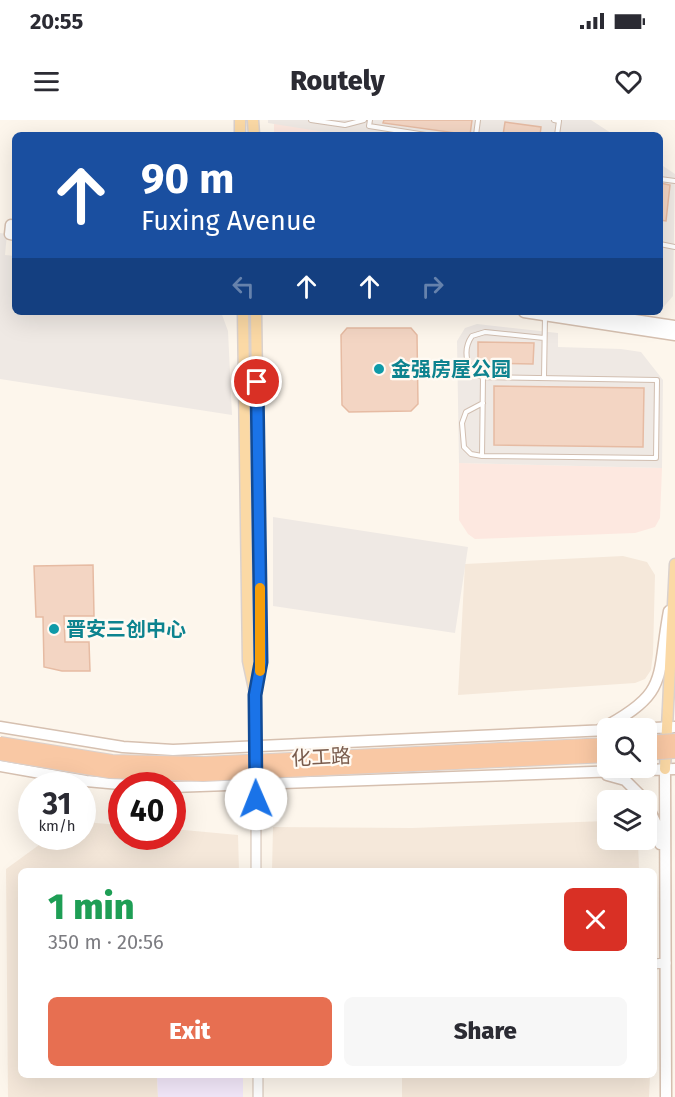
<!DOCTYPE html>
<meta charset="utf-8">
<style>
body{margin:0;font-family:"Fira Sans","Noto Sans SC",sans-serif;background:#f7f7f7;color:#2b2b33;height:100vh;display:flex;flex-direction:column;font-size:22px;white-space:nowrap}
*{box-sizing:border-box;margin:0}
p{font-size:20px;color:#7c7c81}
.icon{flex:none;width:33px;height:33px;fill:none;stroke:currentColor;stroke-width:2;stroke-linecap:round;stroke-linejoin:round}
.map{position:relative;flex:1;overflow:hidden}
.panel{position:absolute;left:18px;top:748px;width:639px;height:210px;display:flex;flex-direction:column;background:#fff;border-radius:9px;box-shadow:0 6px 24px #0002}
.panel>*{flex:none}
.guide{position:absolute;left:12px;top:12px;width:651px;height:183px;border-radius:9px;box-shadow:0 6px 24px #0002;background:#1a4fa0;color:#fff;overflow:hidden}
.tools{position:absolute;left:597px;top:598px;display:grid;gap:12px}
.tools a{display:grid;place-items:center;width:60px;height:60px;border-radius:9px;background:#fff;box-shadow:0 6px 24px #0002;font-size:30px}
.speed{position:absolute;left:18px;top:652px;display:flex;gap:12px;font-size:30px;font-weight:700;text-align:center}
.speed>*{display:grid;place-content:center;width:78px;height:78px;border-radius:50%;background:#fff;box-shadow:0 6px 24px #0002;line-height:1}
.speed small{font-size:15px;font-weight:400}
.speed .limit{border:9px solid #d22;background:#fff;color:#111}
.pin{position:absolute;display:grid;place-items:center;width:51px;height:51px;color:#fff;margin:-26px;border:3px solid #fff;border-radius:50%;box-shadow:0 2px 6px #0007}
.me{position:absolute;width:66px;margin:-33px;rotate:359deg;stroke-linejoin:round;filter:drop-shadow(0 0 4px #0008)}
.turn{display:flex;align-items:center;gap:21px;height:126px;padding:0 30px;font-size:27px}
.turn .icon{width:78px;height:78px;stroke-width:2.5}
.turn b{display:block;font-size:42px;line-height:51px}
.lanes{display:flex;align-items:center;height:57px;padding:0 30px;background:#0003;justify-content:center;gap:30px;direction:ltr}
.lanes .off{opacity:.35}
.round{display:grid;place-items:center;flex:none;width:63px;height:63px;border-radius:9px;background:#f7f7f7}
.overview{display:flex;align-items:center;justify-content:space-between;height:102px;padding:0 30px}
h1{font-size:36px;font-weight:800;line-height:45px;color:#1e9e55}
.primary-button{display:flex;gap:12px;margin-top:auto;padding:12px 30px}
.primary-button a{flex:1;height:69px;border-radius:9px;background:#e76f51;color:#fff;font-size:24px;font-weight:800;line-height:69px;text-align:center}
.primary-button a+a{background:#f7f7f7;color:#2b2b33}
.status{display:flex;justify-content:space-between;align-items:center;height:42px;padding:0 30px;background:#fff;direction:ltr}
.status svg{height:16px;fill:currentColor}
header{display:flex;justify-content:space-between;align-items:center;height:78px;padding:0 30px;background:#fff;font-size:27px;font-weight:800}
.map>svg:first-child{display:block}
.residential{fill:#f5e8da}
.commercial{fill:#fde8e0}
.industrial{fill:#efe9e4}
.education{fill:#f3e8fa}
.building{fill:#f3d5c3;stroke:#e6bba3;stroke-width:1.5}
.lines{fill:none;stroke-linecap:round;stroke-linejoin:round}
.service-casing{stroke:#d1beb0;stroke-width:6}
.tertiary-casing{stroke:#d1beb0;stroke-width:11}
.secondary-casing{stroke:#d6c0b0;stroke-width:13}
.primary-casing{stroke:#dad1cd;stroke-width:13}
.service{stroke:#fff;stroke-width:4}
.tertiary{stroke:#fff;stroke-width:9}
.secondary{stroke:#fff;stroke-width:10}
.primary{stroke:#fbd9a5;stroke-width:10}
.trunk-bridge-casing{stroke:#dad1cd;stroke-width:14;stroke-linecap:butt}
.trunk-bridge{stroke:#f9c8a4;stroke-width:12}
.route-casing{stroke:#114b97;stroke-width:15}
.route{stroke:#1a73e8;stroke-width:10}
.slow{stroke:#f59e0b;stroke-width:10}
.culture-dot{fill:#0f9aa8;stroke:#fffaf3;stroke-width:2}
.labels{text-anchor:middle;dominant-baseline:central;stroke-width:4.5;stroke-linejoin:round;paint-order:stroke}
.culture-label{font-size:20px;font-weight:bold;fill:#0d838f;stroke:#fffaf3;text-anchor:start}
.street-label{font-size:20px;fill:#7a5c4d;stroke:#fffaf3}
</style>
<div class="status"><b>20:55</b><svg viewBox="0 0 49 12"><path d="M0 12V9h3v3zM5 12V6h3v6zM10 12V3h3v9zM15 12V0h3v12zM26 1h20v11H26zM47 4h2v5h-2z"/></svg></div>
<header><svg class="icon" aria-label="menu" viewBox="0 0 24 24"><path d="M4 6h16M4 12h16M4 18h16"/></svg>Routely<svg class="icon" aria-label="heart" viewBox="0 0 24 24"><path d="M12 20l-8-8c-3-5 5-10 8-4 3-6 11-1 8 4z"/></svg></header>
<div class="map">
<svg width="675" height="977" viewBox="0 0 675 977">
<rect width="100%" height="100%" fill="#fdf6ec"/>
<!-- residential -->
<path class="residential" d="M 623,436 L 647,442 L 655,455 L 653,534 L 651,550 L 645,559 L 635,563 L 458,575 L 465,444 Z
M 607,701 L 608,720 L 638,720 L 639,751 L 272,751 L 273,707 L 412,708 Z
M 83,702 L 121,705 L 122,717 L 172,717 L 173,709 L 238,715 L 239,751 L 21,752 L 21,956 L 157,956 L 158,977 L 8,977 L 6,749 L 50,717 L 82,717 Z
M 402,956 L 650,956 L 649,977 L 402,977 Z"/>
<!-- commercial -->
<path class="commercial" d="M 274,3 L 343,15 L 274,15 Z
M 459,343 L 662,348 L 660,398 L 655,407 L 635,413 L 475,419 L 468,414 L 459,400 Z"/>
<!-- industrial -->
<path class="industrial" d="M 268,0 L 591,0 L 614,15 L 343,15 L 268,3 Z
M 660,44 L 675,54 L 673,176 L 660,191 Z
M 0,113 L 7,114 L 5,135 L 15,136 L 15,192 L 221,192 L 228,211 L 232,295 L 0,259 Z
M 477,204 L 558,213 L 558,227 L 621,229 L 641,232 L 663,260 L 662,348 L 459,343 L 457,221 L 465,208 Z
M 273,397 L 468,427 L 455,513 L 273,486 Z"/>
<!-- education -->
<path class="education" d="M 157,956 L 243,956 L 243,977 L 158,977 Z"/>
<!-- building -->
<path class="building" d="M 384,0 L 472,0 L 470,15 L 383,3 Z
M 505,2 L 541,7 L 540,15 L 503,15 Z
M 660,63 L 670,65 L 666,101 L 660,100 Z
M 347,208 L 411,208 L 417,215 L 418,284 L 411,291 L 349,292 L 342,285 L 341,215 Z
M 478,222 L 534,223 L 533,244 L 478,243 Z
M 494,266 L 644,268 L 643,327 L 494,325 Z
M 93,445 L 94,496 L 64,496 L 65,522 L 89,522 L 90,551 L 62,551 L 44,547 L 43,497 L 36,497 L 34,446 Z"/>
<g class="lines">
<defs>
<path id="service" d="M 311,0 L 345,5 L 364,0
M 370,0 L 369,6 L 426,15
M 554,0 L 559,1 L 557,15
M 476,15 L 478,0
M 660,59 L 675,61
M 660,124 L 675,127
M 483,257 L 657,260 L 656,338 L 482,336 Z
M 483,257 C 466,253 462,230 472,216 L 485,212 L 544,218
M 544,258 L 545,196
M 482,336 L 471,334 L 464,327 L 462,303 L 466,292 L 483,283"/>
<path id="tertiary" d="M 256,664 L 256,752
M 654,844 L 666,843
M 258,956 L 258,977"/>
<path id="secondary" d="M 15,106 L 11,105 L 10,114 L 15,115
M 524,192 L 675,215
M 581,192 L 675,206
M 0,607 L 123,627 L 173,630 L 608,610
M 632,609 L 675,607
M 599,610 C 670,573 656,561 669,491
M 0,646 L 86,661 L 142,666
M 665,649 L 666,977
M 607,655 L 625,660 L 646,681
M 172,667 L 675,649
M 646,682 L 657,706 L 660,724"/>
<path id="primary" d="M 240,0 L 240,15
M 253,0 L 254,15
M 243,192 L 248,541 L 254,569
M 665,649 L 675,444
M 256,664 L 255,575 L 261,542 L 256,192"/>
</defs>
<!-- service casing -->
<use href="#service" class="service-casing"/>
<!-- tertiary casing -->
<use href="#tertiary" class="tertiary-casing"/>
<!-- secondary casing -->
<use href="#secondary" class="secondary-casing"/>
<!-- primary casing -->
<use href="#primary" class="primary-casing"/>
<!-- service -->
<use href="#service" class="service"/>
<!-- tertiary -->
<use href="#tertiary" class="tertiary"/>
<!-- secondary -->
<use href="#secondary" class="secondary"/>
<!-- primary -->
<use href="#primary" class="primary"/>
<defs>
<path id="trunk-bridge" d="M 646,622 L 675,620
M 0,623 L 112,641 L 204,643 L 608,624
M 0,634 L 110,652 L 203,655 L 608,636
M 646,634 L 675,632"/>
</defs>
<!-- trunk-bridge casing -->
<use href="#trunk-bridge" class="trunk-bridge-casing"/>
<!-- trunk-bridge -->
<use href="#trunk-bridge" class="trunk-bridge"/>
</g>
<g class="lines">
<defs>
<path id="route" d="M 256,679 L 255,575 L 261,542 L 257,262"/>
</defs>
<!-- route casing -->
<use href="#route" class="route-casing"/>
<!-- route -->
<use href="#route" class="route"/>
<!-- slow -->
<path class="slow" d="M 260,551 L 260,468"/>
</g>
<!-- markers -->
<g class="culture-dot">
<circle cx="379" cy="249" r="6"/>
<circle cx="54" cy="509" r="6"/>
</g>
<g class="labels">
<!-- culture labels -->
<g class="culture-label">
<text x="391" y="249">金强房屋公园</text>
<text x="66" y="509">晋安三创中心</text>
</g>
<!-- street labels -->
<g class="street-label">
<text transform="translate(321 637) rotate(-3)">化工路</text>
</g>
</g>
</svg>
<div class="tools">
<a><svg class="icon" aria-label="search" viewBox="0 0 24 24"><circle cx="10" cy="10" r="6"/><path d="M15 15l6 6"/></svg></a>
<a><svg class="icon" aria-label="layers" viewBox="0 0 24 24"><path d="M12 4l9 5-9 5-9-5zM3 14l9 5 9-5"/></svg></a>
</div>
<div class="speed"><div>31<small>km/h</small></div><div class="limit">40</div></div>
<div class="pin" style="left:257px;top:262px;background:#d93025"><svg class="icon" aria-label="arrive" viewBox="0 0 24 24"><path d="M6 21V4h12l-3 4 3 4H6"/></svg></div>
<svg class="me" style="left:256px;top:679px" viewBox="-20 -20 40 40"><circle r="19" fill="#fff"/><path d="M0-13L10 11 0 6-10 11z" fill="#1a73e8"/></svg>
<div class="guide">
<div class="turn"><svg class="icon" aria-label="ahead" viewBox="0 0 24 24"><path d="M12 20V5M6 11l6-6 6 6"/></svg><div><b>90 m</b>Fuxing Avenue</div></div>
<div class="lanes"><svg class="icon off" aria-label="left" viewBox="0 0 24 24"><path d="M17 20v-9H6M10 6l-5 5 5 5"/></svg><svg class="icon" aria-label="ahead" viewBox="0 0 24 24"><path d="M12 20V5M6 11l6-6 6 6"/></svg><svg class="icon" aria-label="ahead" viewBox="0 0 24 24"><path d="M12 20V5M6 11l6-6 6 6"/></svg><svg class="icon off" aria-label="right" viewBox="0 0 24 24"><path d="M7 20v-9h11M14 6l5 5-5 5"/></svg></div>
</div>
<section class="panel">
<div class="overview"><div><h1>1 min</h1><p>350 m · 20:56</p></div><a class="round" style="background:#d93025;color:#fff"><svg class="icon" aria-label="close" viewBox="0 0 24 24"><path d="M6 6l12 12M18 6L6 18"/></svg></a></div>
<div class="primary-button"><a>Exit</a><a>Share</a></div>
</section>
</div>
